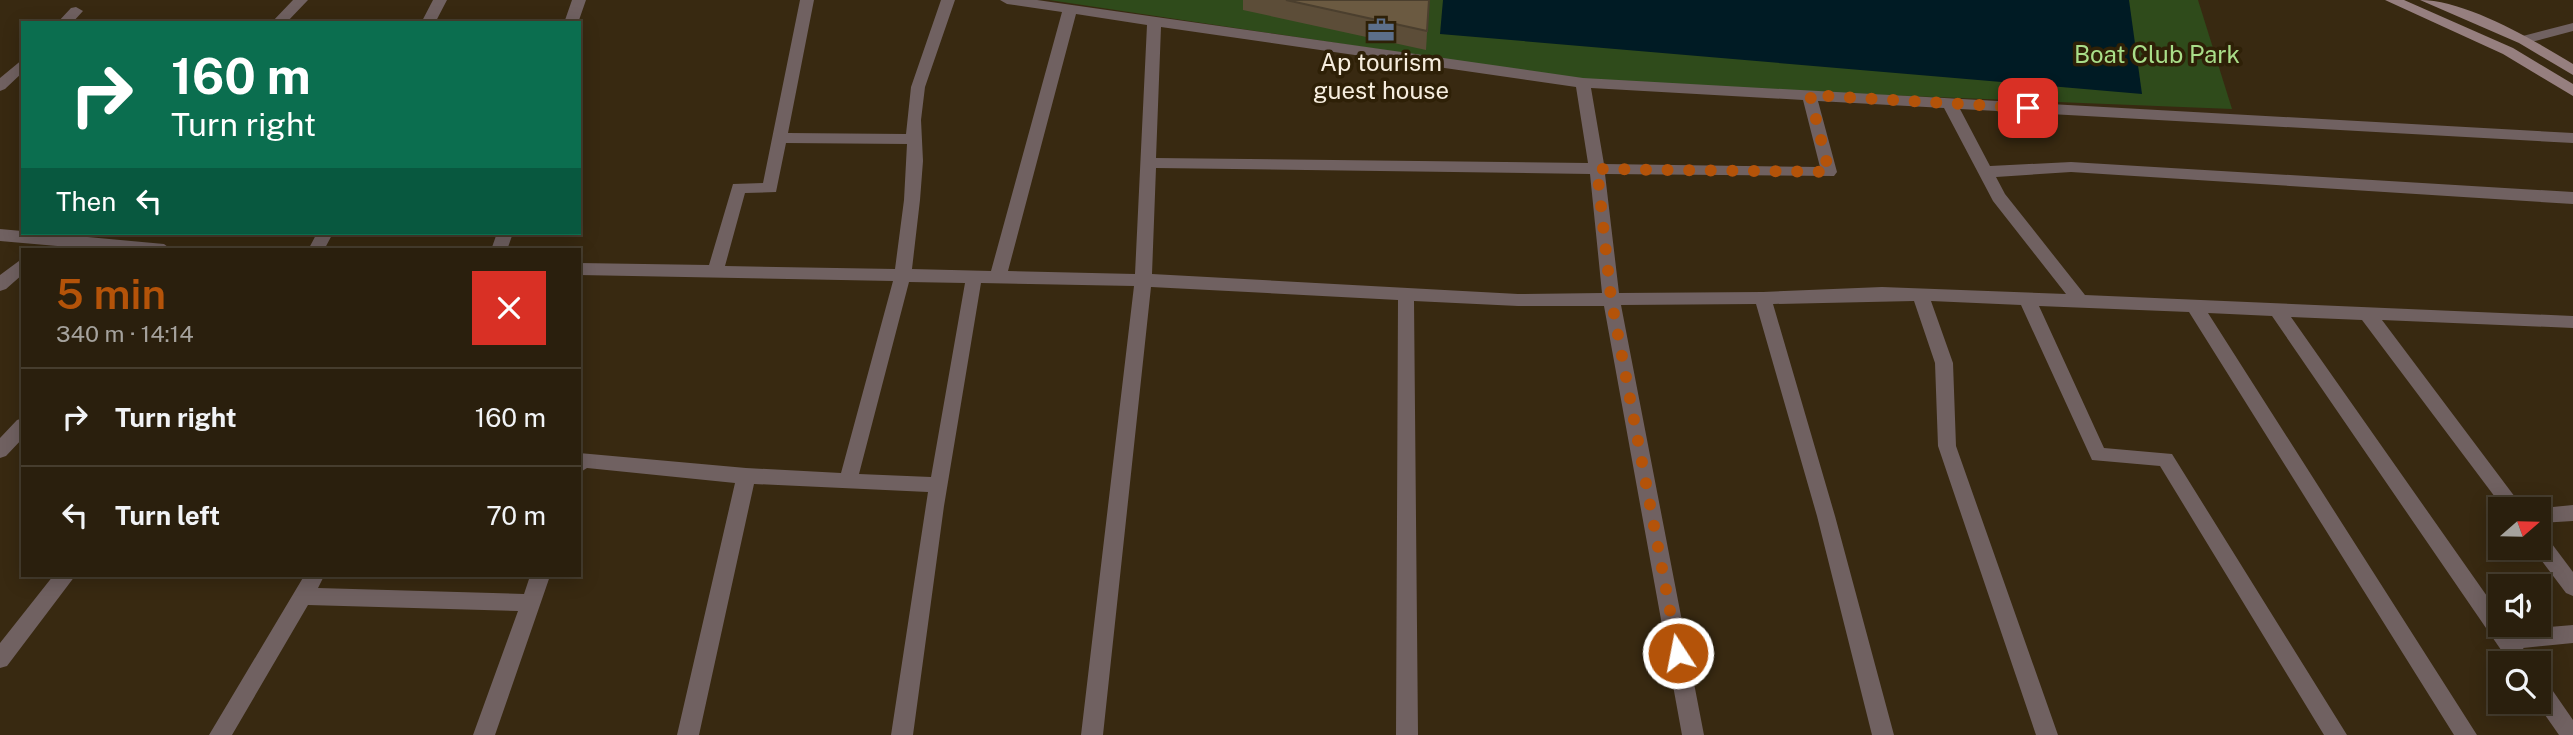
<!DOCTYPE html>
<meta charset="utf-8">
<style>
body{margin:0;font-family:"Public Sans",sans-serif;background:#362c1b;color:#f1f3f6;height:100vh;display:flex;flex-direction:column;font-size:26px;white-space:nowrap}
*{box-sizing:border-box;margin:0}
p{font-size:23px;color:#a5a29d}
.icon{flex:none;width:38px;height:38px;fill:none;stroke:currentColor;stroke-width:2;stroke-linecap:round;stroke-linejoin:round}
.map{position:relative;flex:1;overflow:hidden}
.side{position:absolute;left:21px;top:248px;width:560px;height:329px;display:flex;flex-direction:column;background:#2a1f0d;border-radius:0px;box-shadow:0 4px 18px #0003,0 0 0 2px #463d2e}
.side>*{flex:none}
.banner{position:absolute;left:21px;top:21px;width:560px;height:214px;border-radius:0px;box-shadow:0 4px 18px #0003,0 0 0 2px #463d2e;background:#0b6e4f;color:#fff;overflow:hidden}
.needle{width:46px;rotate:70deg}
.buttons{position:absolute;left:2488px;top:497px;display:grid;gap:14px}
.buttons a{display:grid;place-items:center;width:63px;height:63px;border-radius:0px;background:#2a1f0d;box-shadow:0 4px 18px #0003,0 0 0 2px #463d2e;font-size:35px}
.pin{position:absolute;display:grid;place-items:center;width:60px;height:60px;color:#fff;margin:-30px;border-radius:14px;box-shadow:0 4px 10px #0006}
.me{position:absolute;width:77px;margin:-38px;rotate:349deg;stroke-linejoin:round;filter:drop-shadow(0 0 5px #0008)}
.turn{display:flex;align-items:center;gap:24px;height:147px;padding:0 35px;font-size:32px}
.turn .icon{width:91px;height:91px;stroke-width:2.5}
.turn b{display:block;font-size:49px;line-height:60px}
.then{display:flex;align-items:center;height:66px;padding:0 35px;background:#0003;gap:14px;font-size:26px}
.round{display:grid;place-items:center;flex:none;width:74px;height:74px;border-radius:0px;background:#362c1b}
.overview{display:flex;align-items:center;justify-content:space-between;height:119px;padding:0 35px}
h1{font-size:42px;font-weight:600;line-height:52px;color:#b45309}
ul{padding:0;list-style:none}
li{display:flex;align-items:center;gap:21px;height:98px;padding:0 35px;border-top:2px solid #463d2e}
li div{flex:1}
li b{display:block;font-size:26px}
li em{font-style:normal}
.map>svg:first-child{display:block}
.green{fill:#2f4b1b}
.water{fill:#001b24}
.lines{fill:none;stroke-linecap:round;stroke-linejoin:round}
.minor{fill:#706161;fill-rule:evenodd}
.secondary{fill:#967f7f;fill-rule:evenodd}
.wall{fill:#5c4d38}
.building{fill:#6b5a41;stroke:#4b3f2e;stroke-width:2}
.route{stroke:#b45309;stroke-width:12;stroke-dasharray:0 21.6}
.labels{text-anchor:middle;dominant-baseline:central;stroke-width:7;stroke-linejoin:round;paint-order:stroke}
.park-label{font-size:24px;fill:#a9de89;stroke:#2e2007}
.poi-label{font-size:24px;fill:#f6edde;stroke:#2e2007}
</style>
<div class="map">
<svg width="2573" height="735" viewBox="0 0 2573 735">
<rect width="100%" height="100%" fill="#382911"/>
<!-- green -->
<path class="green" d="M 1049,0 L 2198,0 L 2232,109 L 1610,84 Z"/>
<!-- water -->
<path class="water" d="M 1443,0 L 2129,0 L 2142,94 L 1440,34 Z"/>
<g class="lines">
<!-- minor -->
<path class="minor" d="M 293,0 L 308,0 L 286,23 L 271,23 Z
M 433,0 L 447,0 L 435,23 L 421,23 Z
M 572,0 L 586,0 L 578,23 L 564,23 Z
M 800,0 L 814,0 L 788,133 L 906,134 L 911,87 L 941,0 L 955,0 L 925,87 L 921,120 L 923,161 L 920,200 L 912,269 L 991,271 L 1062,12 L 1007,4 L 1000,0 L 1037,0 L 1583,78 L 2573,133 L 2573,143 L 1960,109 L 1990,166 L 2071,162 L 2573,192 L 2573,204 L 2071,172 L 1996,177 L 2005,194 L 2085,295 L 2573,316 L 2573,328 L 2382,320 L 2524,509 L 2504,509 L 2362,320 L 2291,317 L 2501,616 L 2501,625 L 2507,625 L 2511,630 L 2573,625 L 2573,643 L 2523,648 L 2532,663 L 2510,663 L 2272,316 L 2208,313 L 2477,735 L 2454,735 L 2189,312 L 2039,306 L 2104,448 L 2172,454 L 2347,735 L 2324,735 L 2160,466 L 2092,460 L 2021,305 L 1931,301 L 1953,363 L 1956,446 L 2058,735 L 2036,735 L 1938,446 L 1935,363 L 1914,301 L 1773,304 L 1835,516 L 1894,735 L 1872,735 L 1817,516 L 1756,304 L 1621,305 L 1704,735 L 1682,735 L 1604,306 L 1518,306 L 1414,301 L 1418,735 L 1396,735 L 1398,300 L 1151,287 L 1103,735 L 1081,735 L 1134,286 L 981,283 L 944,506 L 913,735 L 891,735 L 928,492 L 754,484 L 699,735 L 677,735 L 735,483 L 587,468 L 579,473 L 579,453 L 746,468 L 841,473 L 893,281 L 579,275 L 579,263 L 709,265 L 733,184 L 763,183 ZM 1076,14 L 1147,25 L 1135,274 L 1008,271 ZM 1161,27 L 1576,87 L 1588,163 L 1156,158 ZM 1591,88 L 1803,100 L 1820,167 L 1604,164 ZM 1818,101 L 1944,108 L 1993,201 L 2066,294 L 1882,287 L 1763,292 L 1619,293 L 1605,174 L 1834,176 L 1837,172 ZM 786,143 L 907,144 L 904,200 L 895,269 L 725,266 L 745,193 L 776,192 ZM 1156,168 L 1590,174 L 1602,293 L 1518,294 L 1152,274 ZM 909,282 L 965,283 L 931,477 L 859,474 Z
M 76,7 L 83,11 L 72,23 L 57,23 L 71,8 Z
M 2573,23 L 2573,31 L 2524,44 L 2517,40 L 2519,37 Z
M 23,59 L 23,72 L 5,89 L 0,91 L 0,78 Z
M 0,229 L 164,244 L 172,250 L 103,250 L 0,241 Z
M 317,233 L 333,233 L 324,250 L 308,250 Z
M 497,233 L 513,233 L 507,250 L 491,250 Z
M 23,258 L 23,274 L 6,289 L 0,291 L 0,275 Z
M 23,418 L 23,438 L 6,456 L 0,458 L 0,438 L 17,420 Z
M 2573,505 L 2573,521 L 2539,523 L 2539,509 L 2533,509 Z
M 2539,534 L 2546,536 L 2573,572 L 2573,596 L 2566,593 L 2532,548 L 2539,548 Z
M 53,576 L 75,576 L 7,666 L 0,668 L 0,643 Z
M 304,576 L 324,576 L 318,588 L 524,594 L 530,576 L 550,576 L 495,735 L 473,735 L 518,611 L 308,605 L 232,735 L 209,735 Z
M 2539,679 L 2546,681 L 2573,720 L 2573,735 L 2559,735 L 2536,702 L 2539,702 Z"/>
<!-- secondary -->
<path class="secondary" d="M 2385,0 L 2404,0 L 2513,48 L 2573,84 L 2573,96 L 2503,54 Z
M 2420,0 C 2466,0 2534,40 2573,64 L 2573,75 L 2519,43 Z"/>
</g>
<!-- wall -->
<path class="wall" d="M 1243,0 L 1429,0 L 1426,50 L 1243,10 Z"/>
<!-- building -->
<path class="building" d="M 1286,0 L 1429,0 L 1427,31 Z"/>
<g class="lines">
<!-- route -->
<path class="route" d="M 1678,653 L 1611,298 L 1597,169 L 1829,172 L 1810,95 L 2028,108"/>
</g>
<!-- icons -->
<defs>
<symbol id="office-bare" viewBox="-9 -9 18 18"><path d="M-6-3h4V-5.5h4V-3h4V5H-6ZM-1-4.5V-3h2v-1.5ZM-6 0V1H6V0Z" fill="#5c6f8a" stroke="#2e2007" stroke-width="2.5" paint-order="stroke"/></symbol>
</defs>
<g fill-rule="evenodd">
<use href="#office-bare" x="1362" y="11" width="38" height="38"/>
</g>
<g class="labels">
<!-- park labels -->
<g class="park-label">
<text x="2157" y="54">Boat Club Park</text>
</g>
<!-- poi labels -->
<g class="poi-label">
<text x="1381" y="62">Ap tourism<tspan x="1381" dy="28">guest house</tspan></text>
</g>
</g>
</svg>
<div class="buttons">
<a><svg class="needle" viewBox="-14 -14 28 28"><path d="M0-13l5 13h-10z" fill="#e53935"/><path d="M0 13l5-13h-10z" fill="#a5a29d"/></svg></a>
<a><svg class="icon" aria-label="sound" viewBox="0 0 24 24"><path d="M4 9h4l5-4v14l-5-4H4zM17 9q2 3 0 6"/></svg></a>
<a><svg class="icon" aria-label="search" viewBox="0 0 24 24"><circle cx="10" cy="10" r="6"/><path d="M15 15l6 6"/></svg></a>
</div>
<div class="pin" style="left:2028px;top:108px;background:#d93025"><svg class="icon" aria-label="arrive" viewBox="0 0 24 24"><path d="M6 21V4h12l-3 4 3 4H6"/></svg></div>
<svg class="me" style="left:1678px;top:653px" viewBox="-20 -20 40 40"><circle r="17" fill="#b45309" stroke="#fff" stroke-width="3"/><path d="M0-11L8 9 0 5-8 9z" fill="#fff"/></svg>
<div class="banner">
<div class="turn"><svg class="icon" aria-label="right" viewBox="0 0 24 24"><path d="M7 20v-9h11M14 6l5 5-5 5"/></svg><div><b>160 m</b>Turn right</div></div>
<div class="then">Then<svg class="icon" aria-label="left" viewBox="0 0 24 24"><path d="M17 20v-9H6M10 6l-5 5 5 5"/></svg></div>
</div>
<section class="side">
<div class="overview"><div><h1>5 min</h1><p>340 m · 14:14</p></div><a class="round" style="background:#d93025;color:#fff"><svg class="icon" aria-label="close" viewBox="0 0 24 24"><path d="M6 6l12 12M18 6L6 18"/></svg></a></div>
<ul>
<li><svg class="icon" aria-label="right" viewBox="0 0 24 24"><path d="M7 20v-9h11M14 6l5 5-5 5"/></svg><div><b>Turn right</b></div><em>160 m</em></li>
<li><svg class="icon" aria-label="left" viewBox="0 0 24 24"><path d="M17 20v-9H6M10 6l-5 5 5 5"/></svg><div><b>Turn left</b></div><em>70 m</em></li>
</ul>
</section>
</div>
